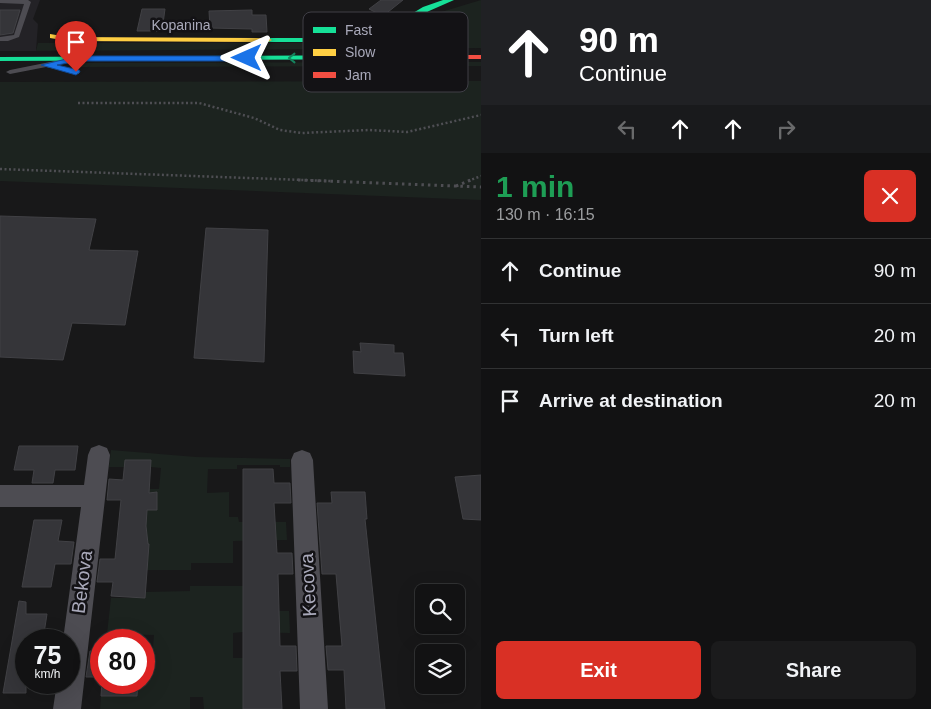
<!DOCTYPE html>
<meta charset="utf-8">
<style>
body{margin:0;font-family:Helvetica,sans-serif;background:#1b1b1c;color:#f1f3f6;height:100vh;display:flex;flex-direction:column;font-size:19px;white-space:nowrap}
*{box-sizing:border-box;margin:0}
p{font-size:16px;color:#9c9ea0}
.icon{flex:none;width:28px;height:28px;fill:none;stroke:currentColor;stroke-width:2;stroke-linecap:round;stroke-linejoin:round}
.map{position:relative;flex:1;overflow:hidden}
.drawer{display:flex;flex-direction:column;background:#121213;width:450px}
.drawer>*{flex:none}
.top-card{background:#202124;color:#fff;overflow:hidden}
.fabs{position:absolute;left:415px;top:584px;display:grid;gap:10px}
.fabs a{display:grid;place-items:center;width:50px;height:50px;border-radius:8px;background:#121213;box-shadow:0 5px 20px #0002,0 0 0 1px #313233;font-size:25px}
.speed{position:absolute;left:15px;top:629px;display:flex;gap:10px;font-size:25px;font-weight:700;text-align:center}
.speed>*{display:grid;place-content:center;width:65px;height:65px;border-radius:50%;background:#121213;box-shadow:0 5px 20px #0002,0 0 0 1px #313233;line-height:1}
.speed small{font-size:12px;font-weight:400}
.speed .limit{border:8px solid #d22;background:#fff;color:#111}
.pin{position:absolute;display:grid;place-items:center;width:42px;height:42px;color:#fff;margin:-51px -21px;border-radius:50% 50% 50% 0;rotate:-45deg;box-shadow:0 0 5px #0007}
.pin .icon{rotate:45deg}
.me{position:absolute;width:55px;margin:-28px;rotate:270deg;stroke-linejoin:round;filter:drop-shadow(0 0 4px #0008)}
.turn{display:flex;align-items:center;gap:18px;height:105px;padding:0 15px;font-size:22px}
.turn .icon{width:65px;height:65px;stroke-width:2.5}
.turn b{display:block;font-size:35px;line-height:42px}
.lanes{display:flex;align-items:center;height:48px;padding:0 15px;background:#0003;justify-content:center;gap:25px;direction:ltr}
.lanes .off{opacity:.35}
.round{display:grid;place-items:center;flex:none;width:52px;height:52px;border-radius:8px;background:#1b1b1c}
.summary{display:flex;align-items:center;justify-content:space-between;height:85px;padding:0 15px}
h1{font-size:30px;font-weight:600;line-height:38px;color:#1e9e55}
.button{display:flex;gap:10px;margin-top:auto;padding:10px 15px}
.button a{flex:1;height:58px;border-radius:8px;background:#d93025;color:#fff;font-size:20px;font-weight:600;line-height:58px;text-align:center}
.button a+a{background:#1b1b1c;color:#f1f3f6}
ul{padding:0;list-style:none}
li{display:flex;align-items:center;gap:15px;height:65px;padding:0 15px;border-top:1px solid #313233}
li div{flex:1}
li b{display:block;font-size:19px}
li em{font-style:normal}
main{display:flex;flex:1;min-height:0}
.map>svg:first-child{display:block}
.built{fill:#232226}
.green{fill:#1c231f}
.building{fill:#353539;stroke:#414145}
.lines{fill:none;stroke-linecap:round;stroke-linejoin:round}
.path-far1{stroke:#4e4e53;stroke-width:2.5;stroke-dasharray:2 2.5;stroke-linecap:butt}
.path{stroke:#4e4e53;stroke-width:3;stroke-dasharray:2.5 4;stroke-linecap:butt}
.lane{fill:#4d4c52;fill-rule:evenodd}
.street{fill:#4d4c52;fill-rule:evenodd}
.fast{fill:#16e098;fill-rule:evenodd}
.slow{fill:#ffcf43;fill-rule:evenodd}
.jam{fill:#f24e42;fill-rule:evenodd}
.oneway{stroke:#15835d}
.route{fill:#1a73e8;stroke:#114b97}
.labels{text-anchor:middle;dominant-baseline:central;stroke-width:5;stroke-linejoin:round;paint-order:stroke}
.far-street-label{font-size:14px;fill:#a9a9ba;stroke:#131215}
.near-street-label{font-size:19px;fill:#a9a9ba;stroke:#131215}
.key{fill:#131215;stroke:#403f47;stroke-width:1}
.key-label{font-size:14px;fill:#a9a9ba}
</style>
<main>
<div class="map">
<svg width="481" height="709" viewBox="0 0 481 709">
<rect width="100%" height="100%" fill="#181819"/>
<!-- built -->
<path class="built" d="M 0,0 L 40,0 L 33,19 L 38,24 L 36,51 L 0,51 Z"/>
<!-- green -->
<path class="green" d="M 481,0 L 481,48 L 36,51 L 38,43 L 368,43 L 393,39 L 428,16 Z
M 481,62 L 481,66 L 74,67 L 71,66 L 74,63 Z
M 481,81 L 481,200 L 0,181 L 0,82 Z
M 111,450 L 196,457 L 290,459 L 290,467 L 280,467 L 280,465 L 237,465 L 237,469 L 208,469 L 207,493 L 229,492 L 229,517 L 238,517 L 239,522 L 286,522 L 287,540 L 233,541 L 233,563 L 191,563 L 191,570 L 147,570 L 149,544 L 117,544 L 147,520 L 147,510 L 157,510 L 157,492 L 149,493 L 149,489 L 159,489 L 161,468 L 151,467 L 150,461 L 126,461 L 124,467 L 109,467 Z
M 190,586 L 243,586 L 243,611 L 289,611 L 290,633 L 243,632 L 233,633 L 233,658 L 243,658 L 243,709 L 204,709 L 203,697 L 190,697 L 190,709 L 100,709 L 101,696 L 137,696 L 138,683 L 144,682 L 144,660 L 152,660 L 154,635 L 107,634 L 111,598 L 145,598 L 146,592 L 190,591 Z"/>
<!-- building -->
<path class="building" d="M 381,0 L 403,0 L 383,16 L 369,9 Z
M 142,9 L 165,9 L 162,31 L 137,31 Z
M 0,10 L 20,10 L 13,33 L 0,35 Z
M 252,10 L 252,15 L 266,15 L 267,32 L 252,32 L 252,29 L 210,28 L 209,11 Z
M 0,216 L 96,219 L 89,250 L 138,251 L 125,325 L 72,323 L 63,360 L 0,357 Z
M 206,228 L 268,230 L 264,362 L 194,358 Z
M 360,343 L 394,345 L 394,353 L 403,353 L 405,376 L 354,373 L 353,351 L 361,352 Z
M 19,446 L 78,446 L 75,470 L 55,470 L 53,483 L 32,483 L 34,470 L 14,470 Z
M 125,460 L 151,460 L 149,493 L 157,492 L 157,510 L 147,510 L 146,526 L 148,544 L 149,544 L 145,598 L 111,596 L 113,582 L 97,582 L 100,559 L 115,559 L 121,500 L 107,500 L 109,479 L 123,480 Z
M 243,469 L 273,469 L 274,483 L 290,483 L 291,503 L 274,503 L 277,553 L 292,553 L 293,574 L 278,574 L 280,646 L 296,646 L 297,671 L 280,671 L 282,709 L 243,709 Z
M 481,475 L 481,520 L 463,519 L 455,477 Z
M 331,492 L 365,492 L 367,519 L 365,519 L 385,709 L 346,709 L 344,670 L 328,670 L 326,646 L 342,646 L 336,574 L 322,574 L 317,503 L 332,503 Z
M 34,520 L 62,520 L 58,541 L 74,542 L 71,564 L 55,564 L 51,587 L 22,587 Z
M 19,601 L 26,602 L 26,614 L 47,614 L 43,640 L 26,640 L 26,693 L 3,693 Z
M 90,651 L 101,651 L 101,677 L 86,677 Z
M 102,682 L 138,682 L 137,696 L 101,696 Z"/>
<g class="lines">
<!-- path-far1 -->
<path class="path-far1" d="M 78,103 L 199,103 L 254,118 L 280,130 L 302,133 L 369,130 L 407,132 L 481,115
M 0,169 L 331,181
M 468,181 L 481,176"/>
<!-- path -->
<path class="path" d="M 298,180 L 481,187
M 456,186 L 471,180"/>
<!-- lane -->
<path class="lane" d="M 0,0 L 28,0 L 31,2 L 19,37 L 8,41 L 0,41 L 0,37 L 14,35 L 24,4 L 0,3 Z
M 60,60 L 64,62 L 62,64 L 55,65 L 79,70 L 79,74 L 46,67 L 10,74 L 6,72 L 10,70 Z"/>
<!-- street -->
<path class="street" d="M 99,445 L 107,448 L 110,455 L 81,709 L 53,709 L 57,682 L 69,682 L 69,640 L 63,640 L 81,507 L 0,507 L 0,485 L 84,485 L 88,455 L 91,448 Z
M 302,450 L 310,453 L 313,460 L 328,709 L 300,709 L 291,460 L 294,453 Z"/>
<!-- fast -->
<path class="fast" d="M 443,0 L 454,0 L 429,11 L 389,35 L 363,42 L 268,42 L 264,40 L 268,38 L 363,38 L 383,31 L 423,7 Z
M 408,55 L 411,55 L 411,59 L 0,61 L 0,57 Z"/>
<!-- slow -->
<path class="slow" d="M 50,34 L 68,37 L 268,38 L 272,40 L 268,42 L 68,41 L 50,38 Z"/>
<!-- jam -->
<path class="jam" d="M 405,55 L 481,55 L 481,59 L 405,59 Z"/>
</g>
<!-- one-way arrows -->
<defs><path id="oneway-chevron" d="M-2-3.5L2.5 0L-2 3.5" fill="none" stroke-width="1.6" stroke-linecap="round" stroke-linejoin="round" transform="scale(1.25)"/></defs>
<use class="oneway" href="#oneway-chevron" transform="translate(292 58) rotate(180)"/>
<!-- route -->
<path class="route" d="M 79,56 L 247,56 L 251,58 L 247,61 L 79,61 L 57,65 L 79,70 L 80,72 L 76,75 L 41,65 Z"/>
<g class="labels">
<!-- far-street labels -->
<g class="far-street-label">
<text x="181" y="25">Kopanina</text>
</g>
<!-- near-street labels -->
<g class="near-street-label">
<text transform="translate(82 582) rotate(-83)">Bekova</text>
<text transform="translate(308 585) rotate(-93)">Kecova</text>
</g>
</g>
<!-- legend -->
<rect x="303" y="12" width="165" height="80" rx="8" class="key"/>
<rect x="313" y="27" width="23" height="6" fill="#16e098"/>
<rect x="313" y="49" width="23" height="7" fill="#ffcf43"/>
<rect x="313" y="72" width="23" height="6" fill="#f24e42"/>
<g class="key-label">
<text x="345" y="35">Fast</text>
<text x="345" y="57">Slow</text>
<text x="345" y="80">Jam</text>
</g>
</svg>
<div class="fabs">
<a><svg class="icon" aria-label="search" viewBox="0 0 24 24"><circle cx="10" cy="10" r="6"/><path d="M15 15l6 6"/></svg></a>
<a><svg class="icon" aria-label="layers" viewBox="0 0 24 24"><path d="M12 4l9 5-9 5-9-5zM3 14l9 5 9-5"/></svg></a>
</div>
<div class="speed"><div>75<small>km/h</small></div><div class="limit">80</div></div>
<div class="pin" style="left:76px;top:72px;background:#d93025"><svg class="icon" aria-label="arrive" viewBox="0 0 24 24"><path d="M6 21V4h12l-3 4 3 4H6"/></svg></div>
<svg class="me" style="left:247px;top:58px" viewBox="-20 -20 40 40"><path d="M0-17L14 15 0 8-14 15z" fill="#1a73e8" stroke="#fff" stroke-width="4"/></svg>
</div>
<section class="drawer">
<div class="top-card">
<div class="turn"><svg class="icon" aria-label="ahead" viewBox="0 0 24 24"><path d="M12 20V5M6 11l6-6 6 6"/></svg><div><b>90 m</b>Continue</div></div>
<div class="lanes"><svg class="icon off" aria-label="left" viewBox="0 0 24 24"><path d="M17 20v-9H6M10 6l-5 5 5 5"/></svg><svg class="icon" aria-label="ahead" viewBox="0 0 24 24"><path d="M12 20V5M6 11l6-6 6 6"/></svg><svg class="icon" aria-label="ahead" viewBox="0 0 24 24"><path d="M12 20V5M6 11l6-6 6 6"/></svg><svg class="icon off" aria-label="right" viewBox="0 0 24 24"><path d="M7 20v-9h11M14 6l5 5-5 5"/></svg></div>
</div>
<div class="summary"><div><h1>1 min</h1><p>130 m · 16:15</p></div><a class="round" style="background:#d93025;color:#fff"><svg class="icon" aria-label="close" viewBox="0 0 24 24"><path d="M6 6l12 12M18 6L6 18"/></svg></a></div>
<ul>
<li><svg class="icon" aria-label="ahead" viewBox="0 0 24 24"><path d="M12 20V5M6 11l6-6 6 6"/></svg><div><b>Continue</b></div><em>90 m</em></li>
<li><svg class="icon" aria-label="left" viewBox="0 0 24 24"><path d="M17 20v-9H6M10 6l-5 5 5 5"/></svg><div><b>Turn left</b></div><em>20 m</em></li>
<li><svg class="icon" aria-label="arrive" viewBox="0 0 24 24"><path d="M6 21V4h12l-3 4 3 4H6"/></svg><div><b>Arrive at destination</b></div><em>20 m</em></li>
</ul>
<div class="button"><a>Exit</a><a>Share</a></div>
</section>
</main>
